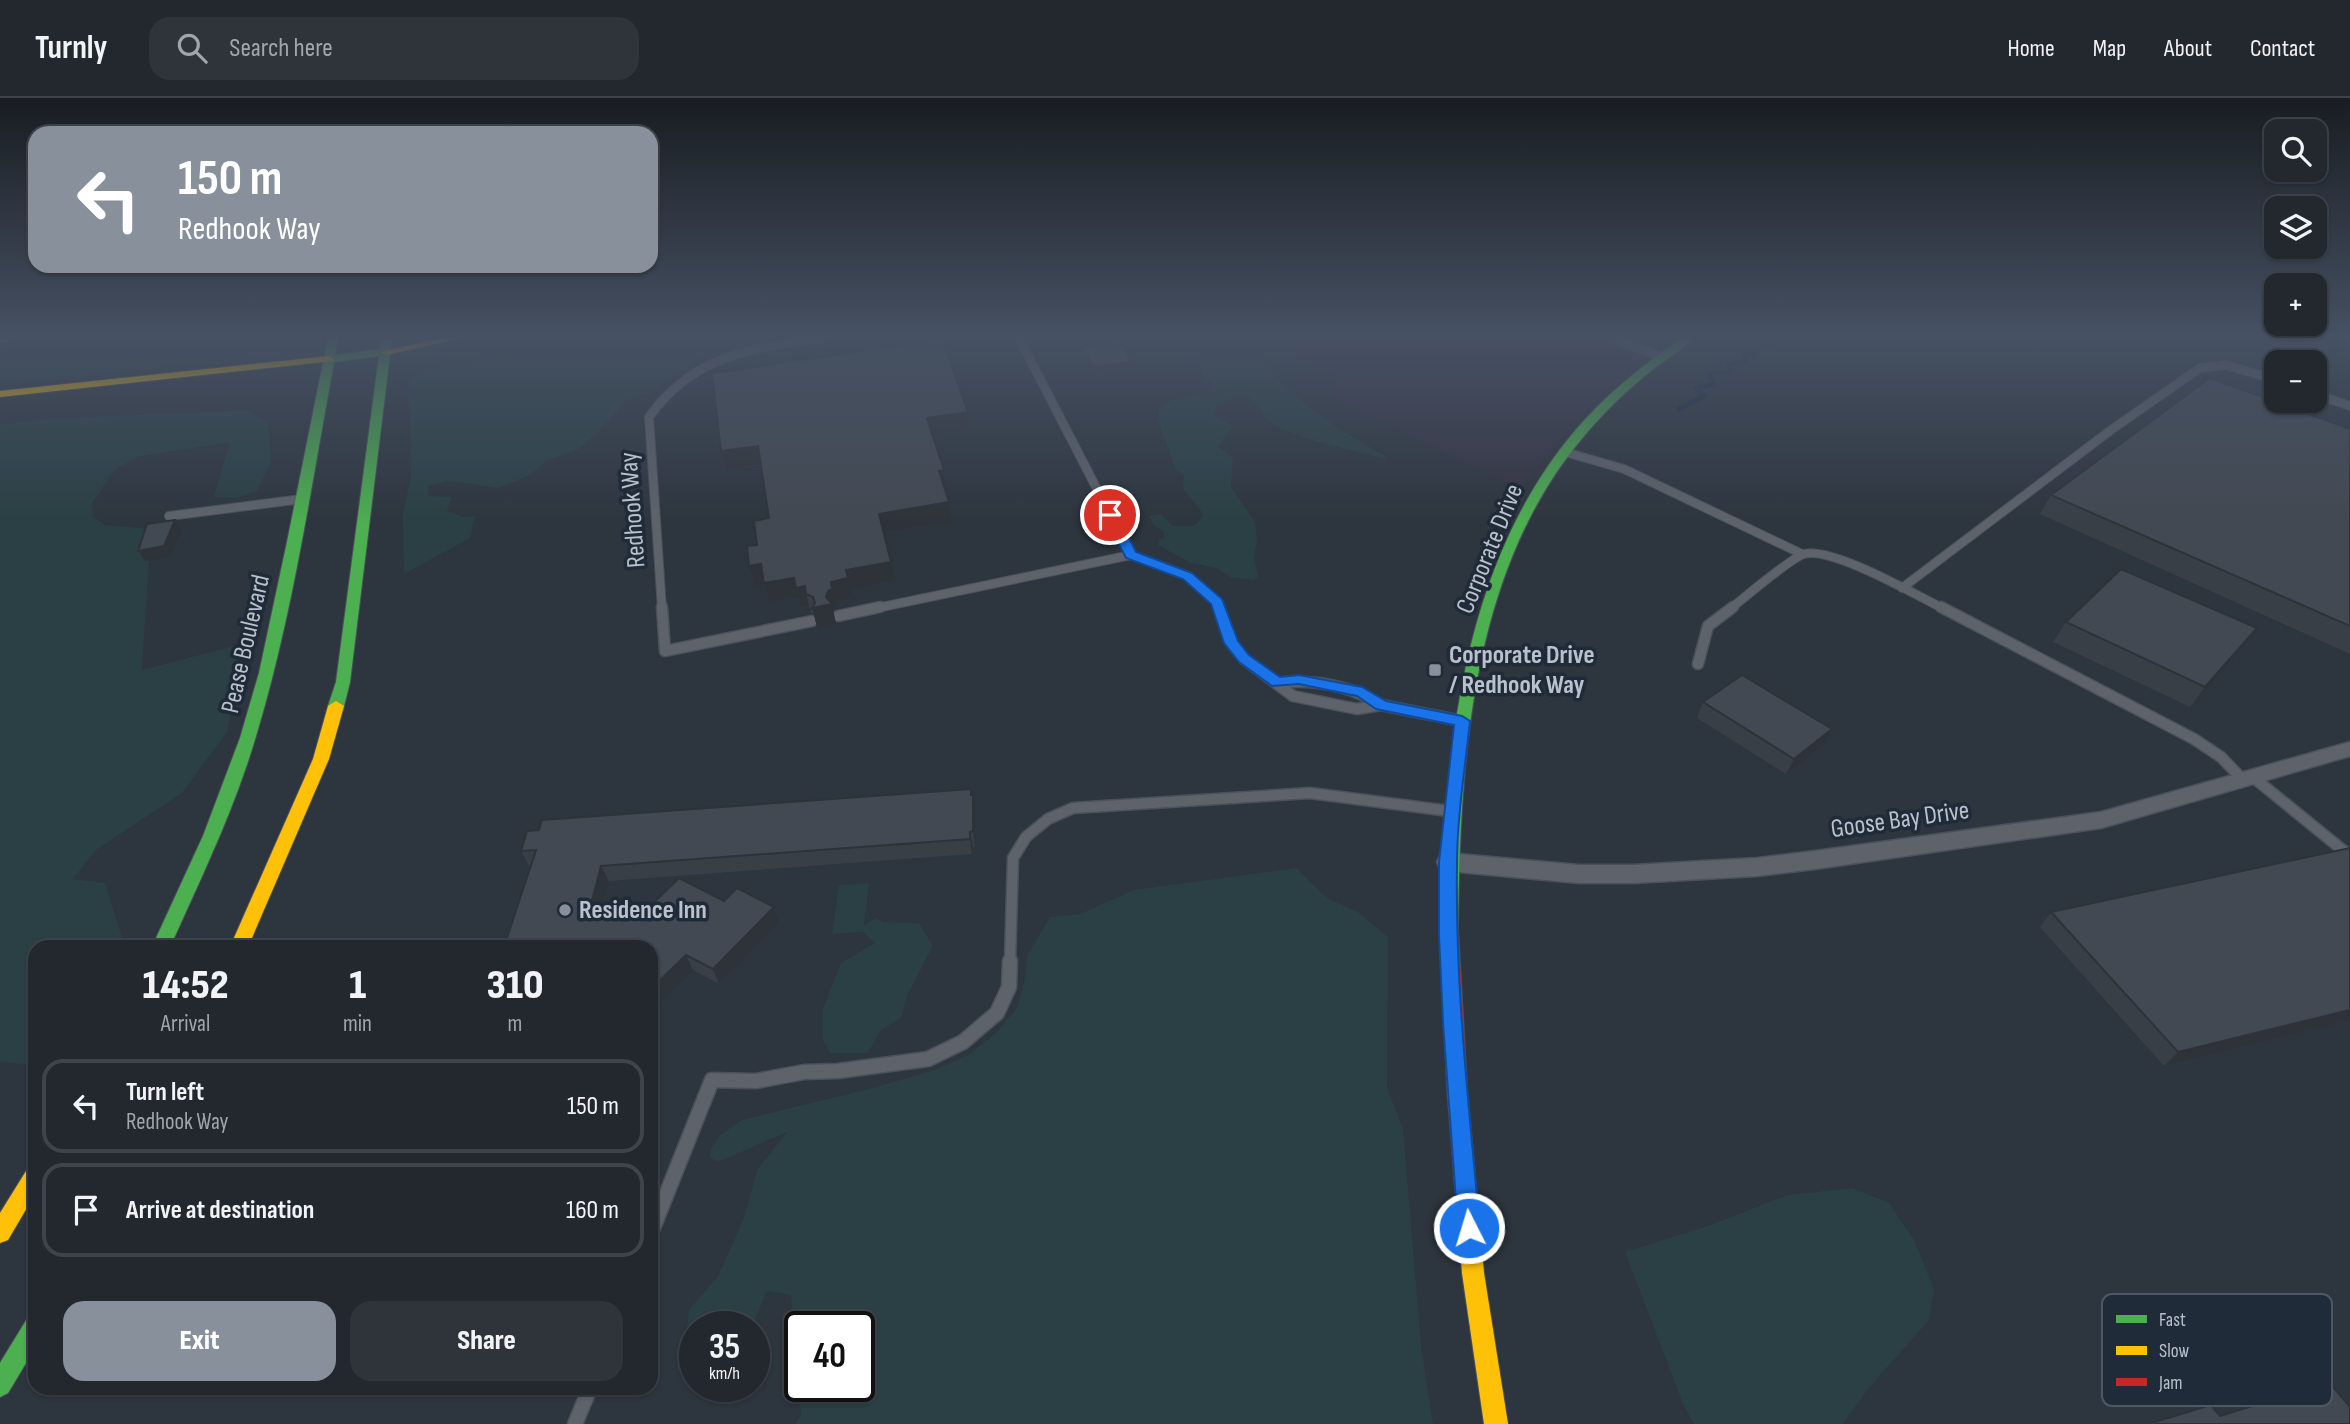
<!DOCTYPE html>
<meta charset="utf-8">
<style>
body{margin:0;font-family:"Sofia Sans Condensed",sans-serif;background:#2e343a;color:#f1f3f6;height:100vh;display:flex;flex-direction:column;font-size:26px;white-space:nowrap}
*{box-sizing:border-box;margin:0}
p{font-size:23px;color:#a2a6aa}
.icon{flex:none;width:38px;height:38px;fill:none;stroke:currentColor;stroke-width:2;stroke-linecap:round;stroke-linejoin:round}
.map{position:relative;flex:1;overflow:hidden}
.panel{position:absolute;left:28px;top:842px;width:630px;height:455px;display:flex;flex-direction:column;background:#22282e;border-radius:21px;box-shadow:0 2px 5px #0004,0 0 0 2px #3f444a}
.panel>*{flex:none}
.guide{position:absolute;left:28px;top:28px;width:630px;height:147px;border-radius:21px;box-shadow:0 2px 5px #0004,0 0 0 2px #3f444a;background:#88909b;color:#fff;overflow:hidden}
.controls{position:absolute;left:2264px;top:21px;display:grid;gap:14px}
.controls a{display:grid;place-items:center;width:63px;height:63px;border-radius:14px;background:#22282e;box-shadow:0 2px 5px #0004,0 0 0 2px #3f444a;font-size:35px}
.speed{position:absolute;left:679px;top:1213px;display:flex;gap:14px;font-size:35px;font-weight:700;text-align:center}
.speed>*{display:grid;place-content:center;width:91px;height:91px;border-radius:50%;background:#22282e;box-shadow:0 2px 5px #0004,0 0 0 2px #3f444a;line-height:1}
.speed small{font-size:18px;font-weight:400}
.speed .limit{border:4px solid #111;border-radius:10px;background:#fff;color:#111}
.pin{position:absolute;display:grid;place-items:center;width:60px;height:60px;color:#fff;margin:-30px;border:4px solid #fff;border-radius:50%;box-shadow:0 2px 7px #0007}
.me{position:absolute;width:77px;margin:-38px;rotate:355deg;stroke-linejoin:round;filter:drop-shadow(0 0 5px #0008)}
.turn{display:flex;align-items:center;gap:24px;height:147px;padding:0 35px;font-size:32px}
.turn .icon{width:91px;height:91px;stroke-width:2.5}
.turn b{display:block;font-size:49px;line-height:60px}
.eta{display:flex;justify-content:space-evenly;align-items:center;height:119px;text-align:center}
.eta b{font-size:42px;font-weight:800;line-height:49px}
.cta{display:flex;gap:14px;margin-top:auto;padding:14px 35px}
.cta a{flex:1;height:80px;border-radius:21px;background:#88909b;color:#fff;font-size:28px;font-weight:800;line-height:80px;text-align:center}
.cta a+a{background:#2e343a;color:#f1f3f6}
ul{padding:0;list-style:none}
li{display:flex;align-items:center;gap:21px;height:94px;margin:0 14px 10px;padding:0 21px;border:4px solid #3f444a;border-radius:21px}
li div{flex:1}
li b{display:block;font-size:26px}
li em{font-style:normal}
header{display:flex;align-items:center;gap:42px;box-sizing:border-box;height:98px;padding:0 35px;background:#22282e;border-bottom:2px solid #3f444a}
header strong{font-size:33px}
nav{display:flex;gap:38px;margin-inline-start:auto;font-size:24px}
.search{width:490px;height:63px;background:#2e343a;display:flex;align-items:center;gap:18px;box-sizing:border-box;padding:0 24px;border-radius:21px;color:#a2a6aa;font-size:26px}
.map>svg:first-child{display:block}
.medical{fill:#353443}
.green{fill:#2a4044;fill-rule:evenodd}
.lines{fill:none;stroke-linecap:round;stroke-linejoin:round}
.stream{stroke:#1b2c43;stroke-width:5}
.lane-far2-casing{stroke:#4b515a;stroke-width:10}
.lane-far1-casing{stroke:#4b515a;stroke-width:13}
.lane-casing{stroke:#4b515a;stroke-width:17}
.street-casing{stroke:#4b515a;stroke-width:3}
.fast-casing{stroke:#4b515a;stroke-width:2}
.slow-casing{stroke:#4b515a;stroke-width:2}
.jam-casing{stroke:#4b515a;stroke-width:2}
.lane-far2{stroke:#5e636b;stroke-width:8}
.lane-far1{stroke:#5e636b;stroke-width:10}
.lane{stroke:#5e636b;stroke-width:14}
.street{fill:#5e636b;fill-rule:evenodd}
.fast{fill:#4caf50;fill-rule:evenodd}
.slow{fill:#ffc107;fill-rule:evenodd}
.jam{fill:#c62828;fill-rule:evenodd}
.wall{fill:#393f47}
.shaded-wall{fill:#2e3339}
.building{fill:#424952;stroke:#2e3339;stroke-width:2}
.route{fill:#1a73e8;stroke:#114b97;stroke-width:2}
.poi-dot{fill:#88909b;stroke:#202b39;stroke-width:2.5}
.labels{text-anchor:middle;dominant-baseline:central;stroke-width:7;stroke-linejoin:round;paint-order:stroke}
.street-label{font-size:26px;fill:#b9c1cd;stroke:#202b39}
.poi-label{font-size:26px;font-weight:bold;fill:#b9c1cd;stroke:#202b39;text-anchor:start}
.key{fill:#202b39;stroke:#4e5865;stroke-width:2}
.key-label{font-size:19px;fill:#b9c1cd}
</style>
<header>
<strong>Turnly</strong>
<div class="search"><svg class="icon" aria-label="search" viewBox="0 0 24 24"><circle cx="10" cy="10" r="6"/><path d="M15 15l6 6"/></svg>Search here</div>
<nav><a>Home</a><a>Map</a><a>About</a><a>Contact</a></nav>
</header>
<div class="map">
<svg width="2350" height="1326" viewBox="0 0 2350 1326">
<rect width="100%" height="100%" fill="#2d353e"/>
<!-- medical -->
<path class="medical" d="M 1277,240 L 1639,240 L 1663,249 L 1591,309 L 1552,351 L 1521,391 L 1335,301 L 1337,278 L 1281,250 Z"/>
<!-- green -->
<path class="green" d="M 77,240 L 317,240 L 314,252 L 284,257 L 0,287 L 0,254 Z
M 569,240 L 722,240 L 709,254 L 650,296 L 638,296 L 627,302 L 599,333 L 580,350 L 545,364 L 530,377 L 499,390 L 450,383 L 428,388 L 428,398 L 452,399 L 447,413 L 463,419 L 475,418 L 470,440 L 404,476 L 403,416 L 411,379 L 410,308 L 406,295 L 412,281 L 418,275 L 485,259 L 517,260 L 534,250 L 558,246 Z
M 1175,240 L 1267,240 L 1260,247 L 1258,254 C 1287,301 1338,331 1385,358 L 1386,361 C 1357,353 1296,341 1274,326 C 1260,317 1259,302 1242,296 L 1217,306 L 1214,318 L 1233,328 L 1218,348 L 1233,360 L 1231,389 L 1255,424 L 1257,442 L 1254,461 L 1258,479 L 1254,482 L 1231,480 L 1216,470 L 1191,465 L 1158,447 L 1159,442 L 1164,440 L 1164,433 L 1154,428 L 1149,418 L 1160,416 L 1173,428 L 1194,428 L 1204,417 L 1183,390 L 1184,377 L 1175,371 C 1170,351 1157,331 1159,311 L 1171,303 L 1211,292 L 1215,287 L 1204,280 L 1196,256 L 1177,246 Z
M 247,312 L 268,325 L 271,364 L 257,393 L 236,400 L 214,399 L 230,344 L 137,359 L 116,371 L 92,405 L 93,419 L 106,427 L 151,431 L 142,572 L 245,545 L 227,634 L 182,695 L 96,752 L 73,781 L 105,785 L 125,849 L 35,849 L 35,967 L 0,964 L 0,327 L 48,321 Z
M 1296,770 L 1327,800 L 1358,814 L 1388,839 L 1387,990 L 1403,1030 L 1421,1247 L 1433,1326 L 795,1326 L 801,1317 L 791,1197 L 767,1193 L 752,1228 L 695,1228 L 695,1247 L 686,1244 L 689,1212 L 718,1178 L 744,1120 L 757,1072 L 787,1034 L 718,1064 L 710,1059 L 711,1051 L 719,1038 L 742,1022 L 865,992 L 931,973 L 967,958 L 997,934 L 1017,910 L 1025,881 L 1027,858 L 1050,819 L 1080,816 L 1134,792 ZM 859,1228 L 859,1288 L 800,1288 L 800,1228 Z
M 869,785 L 864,827 L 877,820 L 883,824 L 919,825 L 933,848 L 908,896 L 901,920 L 880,933 L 868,955 L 830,955 L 823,942 L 823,910 L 841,865 L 875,845 L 863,834 L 832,836 L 839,787 Z
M 1852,1090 L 1889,1105 L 1914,1142 L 1934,1191 L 1929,1222 L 1868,1291 L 1843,1326 L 1694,1326 L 1683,1306 L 1625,1154 L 1705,1129 L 1788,1097 Z"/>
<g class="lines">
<!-- stream -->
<path class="stream" d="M 1679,311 L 1704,298 L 1696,290 L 1714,286 L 1710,279 L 1712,275 L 1726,275 L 1731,272 L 1729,266 L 1746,264 L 1744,256 L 1755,254 L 1753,247 L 1769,248 L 1775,240"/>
<defs>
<path id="lane-far2" d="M 1019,240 L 1131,457
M 1612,240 L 1662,259
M 2315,296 L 2350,308
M 1565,354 L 1624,371 L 1802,456
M 169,418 L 302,401
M 1902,490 L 2111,332 L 2200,270 L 2226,267 L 2277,282
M 662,511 L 649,319 C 695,255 752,251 825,240
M 872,511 L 1131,457 L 1188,478 L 1217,504 L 1219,511
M 1730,511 C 1744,500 1792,459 1804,456 C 1831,448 1916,497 1944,511"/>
<path id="lane-far1" d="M 662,509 L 665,553 L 812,523
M 1219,509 L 1231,545 L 1244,561 L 1293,598 L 1357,611 L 1381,607 L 1462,623
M 1941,509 L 2194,641 L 2221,659 L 2244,683
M 838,518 L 880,509
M 1698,566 L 1708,528 L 1733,509
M 1277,585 C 1314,581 1349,587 1381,607
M 2254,680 L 2350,758
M 1010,864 L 1013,760 L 1026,739 L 1048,721 L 1073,710 L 1310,695 L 1449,713"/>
<path id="lane" d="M 651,1135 L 712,982 L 756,983 L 804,974 L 838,973 L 928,961 L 963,944 L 997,915 L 1009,889 L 1010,863
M 575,1326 L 590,1290"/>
<path id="street" d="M 2350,644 L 2350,658 L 2101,730 L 1815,771 L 1757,778 L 1633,785 L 1579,785 L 1448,773 L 1440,770 L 1437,764 L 1440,758 L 1448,755 L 1579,767 L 1633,767 L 1757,760 L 1815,753 L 2101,714 Z"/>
<path id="fast" d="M 0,240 L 20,240 L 0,246 Z
M 328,240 L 338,240 L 335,257 L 380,251 L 382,240 L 392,240 L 350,584 L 344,608 L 336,613 L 328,608 L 336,584 L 379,258 L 334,264 C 311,388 293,516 256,638 C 235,710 201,780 170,849 L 152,849 L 203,738 L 240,640 L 259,575 L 287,444 Z
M 1682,240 L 1694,240 C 1682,252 1666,261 1652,272 C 1627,292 1604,314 1584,338 C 1470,472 1460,664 1458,831 L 1455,836 L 1449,838 L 1443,836 L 1440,831 C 1445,659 1459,471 1574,334 C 1605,297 1643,267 1682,240 Z
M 35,1218 L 35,1250 L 8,1295 L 0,1299 L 0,1265 L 27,1221 Z"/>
<path id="slow" d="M 441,240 L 462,240 L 386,257 L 381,254 Z
M 329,258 L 334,261 L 333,263 L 0,299 L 0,293 Z
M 336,603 L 344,608 L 329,661 L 248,849 L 230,849 L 313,661 L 328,608 Z
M 1457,980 L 1464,983 L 1467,989 L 1484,1175 L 1508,1326 L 1484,1326 L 1462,1175 L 1447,989 L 1450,983 Z
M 35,1067 L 35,1096 L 8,1142 L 0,1145 L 0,1115 L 28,1070 Z"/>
<path id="jam" d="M 1449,824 L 1455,826 L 1458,831 L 1467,989 L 1464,995 L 1457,998 L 1450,995 L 1447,989 L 1440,831 L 1443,826 Z"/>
</defs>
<!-- lane-far2 casing -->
<use href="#lane-far2" class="lane-far2-casing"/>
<!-- lane-far1 casing -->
<use href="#lane-far1" class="lane-far1-casing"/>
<!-- lane casing -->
<use href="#lane" class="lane-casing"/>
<!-- street casing -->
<use href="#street" class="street-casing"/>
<!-- fast casing -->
<use href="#fast" class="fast-casing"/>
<!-- slow casing -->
<use href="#slow" class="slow-casing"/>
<!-- jam casing -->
<use href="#jam" class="jam-casing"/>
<!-- lane-far2 -->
<use href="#lane-far2" class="lane-far2"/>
<!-- lane-far1 -->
<use href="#lane-far1" class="lane-far1"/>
<!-- lane -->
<use href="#lane" class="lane"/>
<!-- street -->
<use href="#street" class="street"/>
<!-- fast -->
<use href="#fast" class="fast"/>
<!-- slow -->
<use href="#slow" class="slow"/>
<!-- jam -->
<use href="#jam" class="jam"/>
</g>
<!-- wall -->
<path class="wall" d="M 1081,249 L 1132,263 L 1133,268 L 1094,274 L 1081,253 Z
M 968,314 L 970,332 L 933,338 L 944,372 L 947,391 L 945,392 L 952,423 L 884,435 L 895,483 L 851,491 L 852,500 L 836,503 L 837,510 L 833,512 L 836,526 L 817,529 L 814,516 L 811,515 L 809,508 L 801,509 L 798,499 L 769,504 L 764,486 L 755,488 L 749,468 L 757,447 L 769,420 L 761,367 L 727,372 L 721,353 Z
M 2350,331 L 2350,556 L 2040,416 L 2051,397 Z
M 2066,524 L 2242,550 L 2190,609 L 2053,544 Z
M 1703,604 L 1832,631 L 1825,646 L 1786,676 L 1697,620 Z
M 971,691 L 972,697 L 973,697 L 976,712 L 975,749 L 973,749 L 972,756 L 609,783 L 599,821 L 774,809 L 779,824 L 719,886 L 651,849 L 504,849 L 531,768 L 529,768 L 521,753 Z
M 2350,750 L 2350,923 L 2164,968 L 2040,829 L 2051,814 Z
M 2256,1267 L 2350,1326 L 2152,1326 L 2155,1324 L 2220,1318 L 2274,1301 L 2249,1271 Z"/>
<!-- shaded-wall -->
<path class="shaded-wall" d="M 1132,263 L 1133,268 L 1094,274 L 1094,270 Z
M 968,314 L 970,332 L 930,338 L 927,320 Z
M 758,348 L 763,366 L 727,372 L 721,353 Z
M 944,372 L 947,391 L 942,392 L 939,373 Z
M 949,404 L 952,423 L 883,435 L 879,416 Z
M 175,422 L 181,432 L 171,458 L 145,463 L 138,453 Z
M 891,464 L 895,483 L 851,491 L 852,500 L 836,503 L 837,510 L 833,512 L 836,526 L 817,529 L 812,510 L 826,499 L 831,484 L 846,472 Z
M 761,466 L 794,480 L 805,488 L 809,508 L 801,509 L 798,499 L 769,504 L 764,486 L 755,488 L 749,468 Z
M 2257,530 L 2242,550 L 2190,609 L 2205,589 Z
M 1832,631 L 1825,646 L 1786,676 L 1794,661 Z
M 973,697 L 976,712 L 975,749 L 973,733 Z
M 970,734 L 973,749 L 972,756 L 970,741 Z
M 601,768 L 609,783 L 595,836 L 587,822 Z
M 774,809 L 779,824 L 719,886 L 713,871 Z
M 686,857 L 693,872 L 651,913 L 651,891 Z
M 2350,912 L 2350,923 L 2164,968 L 2178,954 Z"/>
<!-- building -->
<path class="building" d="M 942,242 L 968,314 L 927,320 L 944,372 L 939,373 L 949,404 L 879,416 L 891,464 L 846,472 L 848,480 L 831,484 L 832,491 L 828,493 L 826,499 L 832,506 L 812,510 L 815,505 L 813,499 L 806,496 L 805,488 L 796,490 L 794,480 L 764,485 L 761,466 L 749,468 L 747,448 L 757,447 L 754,423 L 769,420 L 758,348 L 721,353 L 712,275 Z
M 1119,243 L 1132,263 L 1094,270 L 1081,249 Z
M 2210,280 L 2350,331 L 2350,528 L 2051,397 Z
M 175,422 L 164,448 L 138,453 L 147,426 Z
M 2121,471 L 2257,530 L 2205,589 L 2066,524 Z
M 1742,577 L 1832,631 L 1794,661 L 1703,604 Z
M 971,691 L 971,697 L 973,697 L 973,733 L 970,734 L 970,741 L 601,768 L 587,822 L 640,818 L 679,780 L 724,803 L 737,790 L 774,809 L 713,871 L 686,857 L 651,891 L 651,849 L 504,849 L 536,752 L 521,753 L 527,733 L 539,732 L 542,722 Z
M 2350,750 L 2350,912 L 2178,954 L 2051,814 Z
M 2302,1252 L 2350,1309 L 2350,1326 L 2156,1326 L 2155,1324 L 2211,1307 L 2220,1318 L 2281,1299 L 2256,1267 Z"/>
<!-- sky -->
<linearGradient id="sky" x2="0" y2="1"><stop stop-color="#191d22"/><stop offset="0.56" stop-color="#465163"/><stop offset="1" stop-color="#465163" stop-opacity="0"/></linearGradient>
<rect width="2350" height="426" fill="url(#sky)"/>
<!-- route -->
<path class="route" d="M 1110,413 L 1117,417 L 1136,454 L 1192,475 L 1222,501 L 1238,543 L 1249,557 L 1280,579 L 1299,577 L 1362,589 L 1386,603 L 1462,618 L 1470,623 C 1465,671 1457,719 1457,767 C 1455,888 1469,1009 1480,1130 L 1477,1138 L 1469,1141 L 1462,1138 L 1458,1130 L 1443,925 L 1439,838 L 1439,764 L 1454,627 L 1376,611 L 1357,598 L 1299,586 L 1272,588 L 1239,564 L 1224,545 L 1211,506 L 1183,481 L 1126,460 L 1104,417 Z"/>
<!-- markers -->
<g class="poi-dot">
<rect x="1428" y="565" width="14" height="14" rx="3.5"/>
<circle cx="565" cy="812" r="7"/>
</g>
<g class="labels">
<!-- street labels -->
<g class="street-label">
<text transform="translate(633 412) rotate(-94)">Redhook Way</text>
<text transform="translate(1490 451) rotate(-68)">Corporate Drive</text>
<text transform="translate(246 546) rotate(-77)">Pease Boulevard</text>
<text transform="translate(1900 722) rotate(-8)">Goose Bay Drive</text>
</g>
<!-- poi labels -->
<g class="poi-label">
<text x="1449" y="557">Corporate Drive<tspan x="1449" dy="30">/ Redhook Way</tspan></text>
<text x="579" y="812">Residence Inn</text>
</g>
</g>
<!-- legend -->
<rect x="2102" y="1196" width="230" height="112" rx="10" class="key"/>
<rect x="2116" y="1217" width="31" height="8" fill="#4caf50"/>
<rect x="2116" y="1248" width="31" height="9" fill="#ffc107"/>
<rect x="2116" y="1280" width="31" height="8" fill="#c62828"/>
<g class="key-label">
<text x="2159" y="1228">Fast</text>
<text x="2159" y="1259">Slow</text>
<text x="2159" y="1291">Jam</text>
</g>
</svg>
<div class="controls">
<a><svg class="icon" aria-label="search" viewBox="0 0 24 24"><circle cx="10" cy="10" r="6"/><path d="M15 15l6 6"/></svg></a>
<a><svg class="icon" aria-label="layers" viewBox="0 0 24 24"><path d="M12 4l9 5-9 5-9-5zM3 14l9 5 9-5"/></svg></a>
<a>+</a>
<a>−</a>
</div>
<div class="speed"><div>35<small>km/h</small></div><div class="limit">40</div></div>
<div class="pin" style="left:1110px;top:417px;background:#d93025"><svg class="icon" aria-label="arrive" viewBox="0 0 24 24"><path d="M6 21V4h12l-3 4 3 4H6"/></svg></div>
<svg class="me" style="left:1469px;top:1130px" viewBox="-20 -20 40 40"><circle r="17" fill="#1a73e8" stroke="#fff" stroke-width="3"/><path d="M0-11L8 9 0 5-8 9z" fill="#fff"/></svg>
<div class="guide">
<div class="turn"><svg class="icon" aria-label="left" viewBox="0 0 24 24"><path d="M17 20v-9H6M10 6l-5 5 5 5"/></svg><div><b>150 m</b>Redhook Way</div></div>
</div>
<section class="panel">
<div class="eta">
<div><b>14:52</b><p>Arrival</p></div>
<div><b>1</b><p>min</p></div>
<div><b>310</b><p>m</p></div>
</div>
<ul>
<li><svg class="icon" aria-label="left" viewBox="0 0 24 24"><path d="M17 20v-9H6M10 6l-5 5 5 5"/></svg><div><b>Turn left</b><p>Redhook Way</p></div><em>150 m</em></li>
<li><svg class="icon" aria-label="arrive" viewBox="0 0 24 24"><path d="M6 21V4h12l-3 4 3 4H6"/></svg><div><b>Arrive at destination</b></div><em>160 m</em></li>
</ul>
<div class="cta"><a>Exit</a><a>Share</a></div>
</section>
</div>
